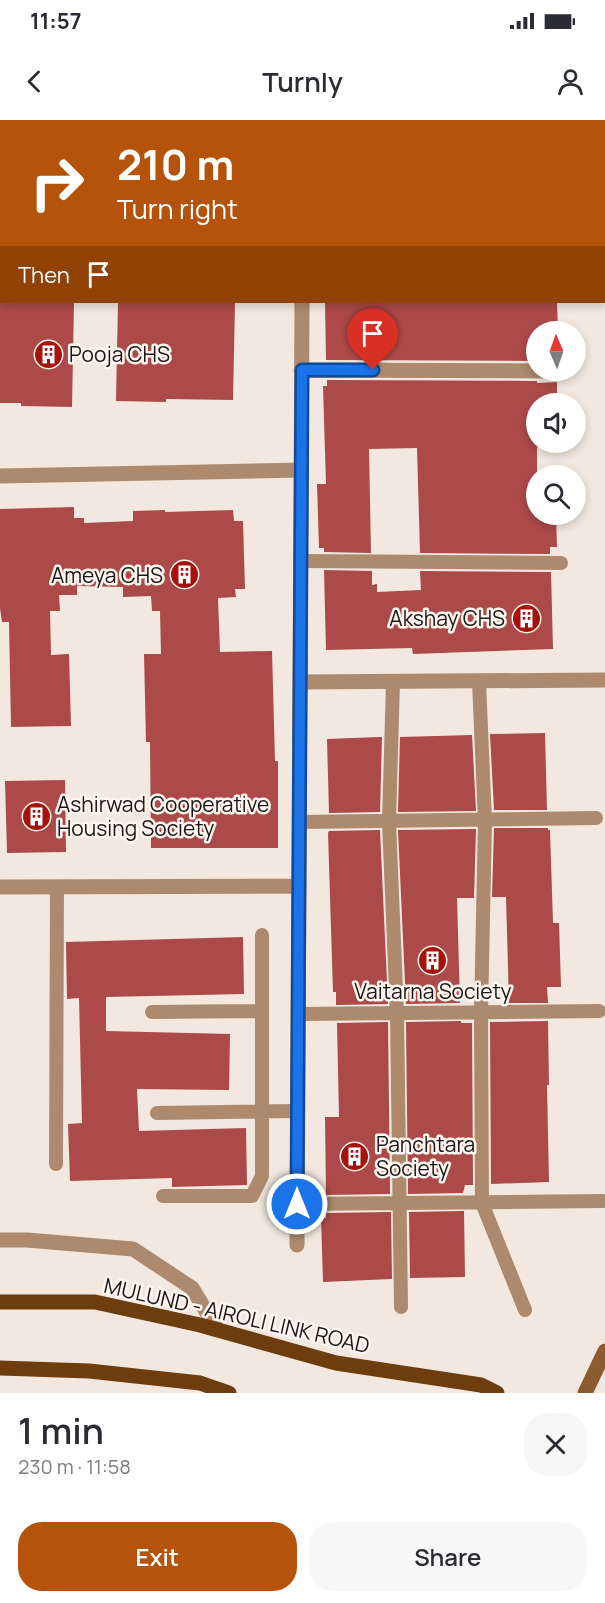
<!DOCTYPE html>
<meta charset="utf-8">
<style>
body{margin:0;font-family:Manrope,sans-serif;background:#f7f7f7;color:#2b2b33;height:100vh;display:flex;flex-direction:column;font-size:22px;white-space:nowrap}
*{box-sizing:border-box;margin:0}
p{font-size:20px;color:#7c7c81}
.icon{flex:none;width:33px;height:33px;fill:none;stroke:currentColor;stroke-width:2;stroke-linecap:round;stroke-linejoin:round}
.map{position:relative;height:1273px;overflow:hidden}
.panel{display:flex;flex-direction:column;background:#fff;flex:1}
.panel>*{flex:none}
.hud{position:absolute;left:0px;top:0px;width:606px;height:183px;box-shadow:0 3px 9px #0003;background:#b45309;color:#fff;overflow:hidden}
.needle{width:39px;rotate:358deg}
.tools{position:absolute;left:526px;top:201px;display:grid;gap:12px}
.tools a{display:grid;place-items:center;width:60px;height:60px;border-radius:50%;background:#fff;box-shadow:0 3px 9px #0003;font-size:30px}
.pin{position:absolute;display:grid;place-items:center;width:51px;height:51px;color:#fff;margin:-62px -26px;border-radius:50% 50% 50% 0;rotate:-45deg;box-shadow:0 0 6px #0007}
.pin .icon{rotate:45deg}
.me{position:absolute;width:66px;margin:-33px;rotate:0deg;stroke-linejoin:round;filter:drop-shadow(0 0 4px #0008)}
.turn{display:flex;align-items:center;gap:21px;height:126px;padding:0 18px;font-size:27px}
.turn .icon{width:78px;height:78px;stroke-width:2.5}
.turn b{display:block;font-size:42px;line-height:51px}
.then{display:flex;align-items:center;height:57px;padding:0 18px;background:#0003;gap:12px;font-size:22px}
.round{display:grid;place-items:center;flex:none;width:63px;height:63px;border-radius:24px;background:#f7f7f7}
.headline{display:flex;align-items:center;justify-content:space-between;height:102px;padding:0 18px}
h1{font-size:36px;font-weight:600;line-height:45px}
.action{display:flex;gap:12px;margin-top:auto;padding:12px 18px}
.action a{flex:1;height:69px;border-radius:24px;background:#b45309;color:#fff;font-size:24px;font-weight:600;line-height:69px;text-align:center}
.action a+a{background:#f7f7f7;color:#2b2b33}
.status{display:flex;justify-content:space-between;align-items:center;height:42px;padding:0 30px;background:#fff;direction:ltr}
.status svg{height:16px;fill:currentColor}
header{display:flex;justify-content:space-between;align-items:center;height:78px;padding:0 18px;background:#fff;font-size:27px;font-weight:600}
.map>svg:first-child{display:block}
.wetland{fill:url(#wetland-marsh)}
.building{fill:#ac4a49}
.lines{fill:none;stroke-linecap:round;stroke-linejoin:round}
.service{stroke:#ad8a6e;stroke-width:14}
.minor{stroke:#ad8a6e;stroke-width:15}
.tertiary{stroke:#ad8a6e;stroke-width:15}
.secondary{stroke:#8d5b30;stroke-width:15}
.primary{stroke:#6d3d0e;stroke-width:15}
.route-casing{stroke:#114b97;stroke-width:15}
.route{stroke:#1a73e8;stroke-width:10}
.labels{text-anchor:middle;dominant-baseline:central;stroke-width:5;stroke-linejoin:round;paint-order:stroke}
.poi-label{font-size:21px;fill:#1a1714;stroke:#fef6ef;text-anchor:start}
.street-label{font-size:21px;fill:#1a1714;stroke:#fef6ef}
</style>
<div class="status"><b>11:57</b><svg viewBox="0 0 49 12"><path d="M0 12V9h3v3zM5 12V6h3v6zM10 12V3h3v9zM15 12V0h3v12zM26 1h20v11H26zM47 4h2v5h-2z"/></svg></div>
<header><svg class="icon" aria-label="back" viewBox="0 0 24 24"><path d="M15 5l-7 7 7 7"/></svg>Turnly<svg class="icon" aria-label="person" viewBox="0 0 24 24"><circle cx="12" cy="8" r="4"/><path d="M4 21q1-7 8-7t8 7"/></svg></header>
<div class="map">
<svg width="605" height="1273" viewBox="0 0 605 1273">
<defs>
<pattern id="wetland-marsh" width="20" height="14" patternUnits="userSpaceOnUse" patternTransform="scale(1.5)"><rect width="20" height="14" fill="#a3efcb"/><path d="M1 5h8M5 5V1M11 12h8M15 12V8" fill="none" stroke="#8cccad"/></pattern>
</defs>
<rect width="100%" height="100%" fill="#f2e8df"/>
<!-- wetland -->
<path class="wetland" d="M 0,0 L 187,0 L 187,1 L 2,2 L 0,75 Z"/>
<!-- building -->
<path class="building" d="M 0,182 L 74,182 L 72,287 L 21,286 L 21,283 L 0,283 Z
M 118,182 L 235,182 L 233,280 L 166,279 L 166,282 L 116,281 Z
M 325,182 L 557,182 L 558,212 L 537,212 L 537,241 L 326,240 Z
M 327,260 L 537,261 L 537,263 L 557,262 L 557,284 L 537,284 L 537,322 L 558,322 L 558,326 L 537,327 L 537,394 L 556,394 L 557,427 L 550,427 L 550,434 L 420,433 L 417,328 L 369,329 L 371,433 L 324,432 L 324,428 L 319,428 L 317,364 L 326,364 L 323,266 L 327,266 Z
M 74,387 L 74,398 L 84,398 L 84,403 L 133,401 L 133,391 L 165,390 L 165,392 L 233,390 L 234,401 L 243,401 L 245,469 L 235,469 L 236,477 L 218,478 L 220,532 L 272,531 L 275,641 L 278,641 L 278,728 L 151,728 L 150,622 L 146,622 L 144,534 L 161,534 L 160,491 L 152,491 L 151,476 L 123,477 L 123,467 L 77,466 L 77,475 L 59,475 L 60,491 L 50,491 L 51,535 L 69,534 L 71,606 L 11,607 L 9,502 L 2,502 L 0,488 L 0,389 Z
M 324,450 L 372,451 L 372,465 L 377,464 L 377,472 L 421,470 L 420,451 L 551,452 L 553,529 L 413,534 L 412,528 L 326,530 Z
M 545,613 L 547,690 L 494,690 L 490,614 Z
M 472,615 L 476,691 L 398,692 L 400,617 Z
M 379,617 L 382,617 L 380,692 L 329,693 L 327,619 Z
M 65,660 L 66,732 L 7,733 L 5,661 Z
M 494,708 L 548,708 L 548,710 L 550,710 L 553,803 L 559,803 L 561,867 L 547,867 L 548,883 L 509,883 L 506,777 L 492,777 Z
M 476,709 L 474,778 L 457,778 L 460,883 L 406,884 L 398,710 Z
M 380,710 L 388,884 L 336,885 L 336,872 L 333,872 L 328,713 L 329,711 Z
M 243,817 L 244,874 L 106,877 L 106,911 L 230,914 L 229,970 L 137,969 L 139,1011 L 246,1008 L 247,1065 L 172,1067 L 172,1058 L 70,1061 L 68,1004 L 82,1003 L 79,878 L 67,879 L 66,822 Z
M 461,901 L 461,903 L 472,903 L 473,1065 L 465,1065 L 463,1073 L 408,1074 L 406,902 Z
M 548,901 L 549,965 L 547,965 L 549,1062 L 491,1064 L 490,902 Z
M 388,902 L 390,1074 L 326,1075 L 325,997 L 339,997 L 337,903 Z
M 464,1091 L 465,1157 L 410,1158 L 409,1092 Z
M 391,1092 L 392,1159 L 323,1162 L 321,1098 L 326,1098 L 326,1093 Z"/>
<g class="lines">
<!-- service -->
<path class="service" d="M 300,441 L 561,443
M 393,562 L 389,702 L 397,894 L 401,1187
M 479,562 L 485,701 L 481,892 L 482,1083 L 525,1190
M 299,702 L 596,698
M 152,892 L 262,891
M 298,894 L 599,891
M 157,993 L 298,991
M 56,1044 L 57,767
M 163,1076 L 252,1076 L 262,1056 L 262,815
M 297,1084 L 603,1081"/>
<!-- minor -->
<path class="minor" d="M 301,250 L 565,251
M 0,356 L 301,350
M 300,562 L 605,560
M 0,767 L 299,766
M 0,1120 L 27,1120 L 133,1129 L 192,1168 L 217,1209
M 297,1125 L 302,182"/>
<!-- tertiary -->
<path class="tertiary" d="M 604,84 L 605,84
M 0,89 L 2,89
M 604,114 L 605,114
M 0,119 L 2,119"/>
<!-- secondary -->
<path class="secondary" d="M 585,1273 L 605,1231"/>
<!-- primary -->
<path class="primary" d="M 0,1182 L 95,1182 L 200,1205 L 336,1243 L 481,1265 L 497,1273
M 0,1248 L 89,1251 L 200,1263 L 229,1273"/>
</g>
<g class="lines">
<defs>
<path id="route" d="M 297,1084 L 302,250 L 373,250"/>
</defs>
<!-- route casing -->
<use href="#route" class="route-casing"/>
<!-- route -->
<use href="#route" class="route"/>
</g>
<!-- icons -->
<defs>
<symbol id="building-disc" viewBox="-11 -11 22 22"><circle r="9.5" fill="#a6110b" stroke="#fef6ef"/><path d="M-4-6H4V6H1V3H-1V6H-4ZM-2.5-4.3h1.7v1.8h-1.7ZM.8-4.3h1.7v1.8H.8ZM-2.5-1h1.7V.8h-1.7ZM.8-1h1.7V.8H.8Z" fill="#fff"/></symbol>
</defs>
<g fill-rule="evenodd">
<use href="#building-disc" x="32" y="218" width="33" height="33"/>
<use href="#building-disc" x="168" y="438" width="33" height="33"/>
<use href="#building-disc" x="510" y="482" width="33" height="33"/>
<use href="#building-disc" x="20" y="680" width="33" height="33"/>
<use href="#building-disc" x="416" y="824" width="33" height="33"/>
<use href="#building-disc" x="338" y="1020" width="33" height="33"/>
</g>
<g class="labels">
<!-- poi labels -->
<g class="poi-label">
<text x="69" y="234">Pooja CHS</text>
<text x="163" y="455" text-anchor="end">Ameya CHS</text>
<text x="505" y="498" text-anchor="end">Akshay CHS</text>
<text x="57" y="684">Ashirwad Cooperative<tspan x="57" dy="24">Housing Society</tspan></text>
<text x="433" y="871" text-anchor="middle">Vaitarna Society</text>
<text x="376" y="1024">Panchtara<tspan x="376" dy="24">Society</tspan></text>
</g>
<!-- street labels -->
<g class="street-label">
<text transform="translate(237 1195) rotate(13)">MULUND - AIROLI LINK ROAD</text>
</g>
</g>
</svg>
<div class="tools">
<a><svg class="needle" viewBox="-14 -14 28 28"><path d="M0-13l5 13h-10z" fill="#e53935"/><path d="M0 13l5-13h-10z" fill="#7c7c81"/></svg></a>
<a><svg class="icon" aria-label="sound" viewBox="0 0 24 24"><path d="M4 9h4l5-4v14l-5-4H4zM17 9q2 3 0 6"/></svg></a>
<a><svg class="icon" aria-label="search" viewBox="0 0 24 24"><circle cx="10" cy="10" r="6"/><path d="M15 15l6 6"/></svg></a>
</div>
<div class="pin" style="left:373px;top:250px;background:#d93025"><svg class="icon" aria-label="arrive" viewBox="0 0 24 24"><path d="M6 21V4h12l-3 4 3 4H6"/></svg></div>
<svg class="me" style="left:297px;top:1084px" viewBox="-20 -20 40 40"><circle r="17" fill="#1a73e8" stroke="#fff" stroke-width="3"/><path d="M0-11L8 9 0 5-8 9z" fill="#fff"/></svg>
<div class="hud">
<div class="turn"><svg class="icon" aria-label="right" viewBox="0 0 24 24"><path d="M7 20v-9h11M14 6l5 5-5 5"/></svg><div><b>210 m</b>Turn right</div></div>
<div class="then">Then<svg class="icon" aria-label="arrive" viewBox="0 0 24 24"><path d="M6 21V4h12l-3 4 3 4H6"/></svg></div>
</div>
</div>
<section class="panel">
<div class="headline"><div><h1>1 min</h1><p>230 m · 11:58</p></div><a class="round"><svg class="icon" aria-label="close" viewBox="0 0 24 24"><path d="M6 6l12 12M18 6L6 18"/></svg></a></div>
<div class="action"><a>Exit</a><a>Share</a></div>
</section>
